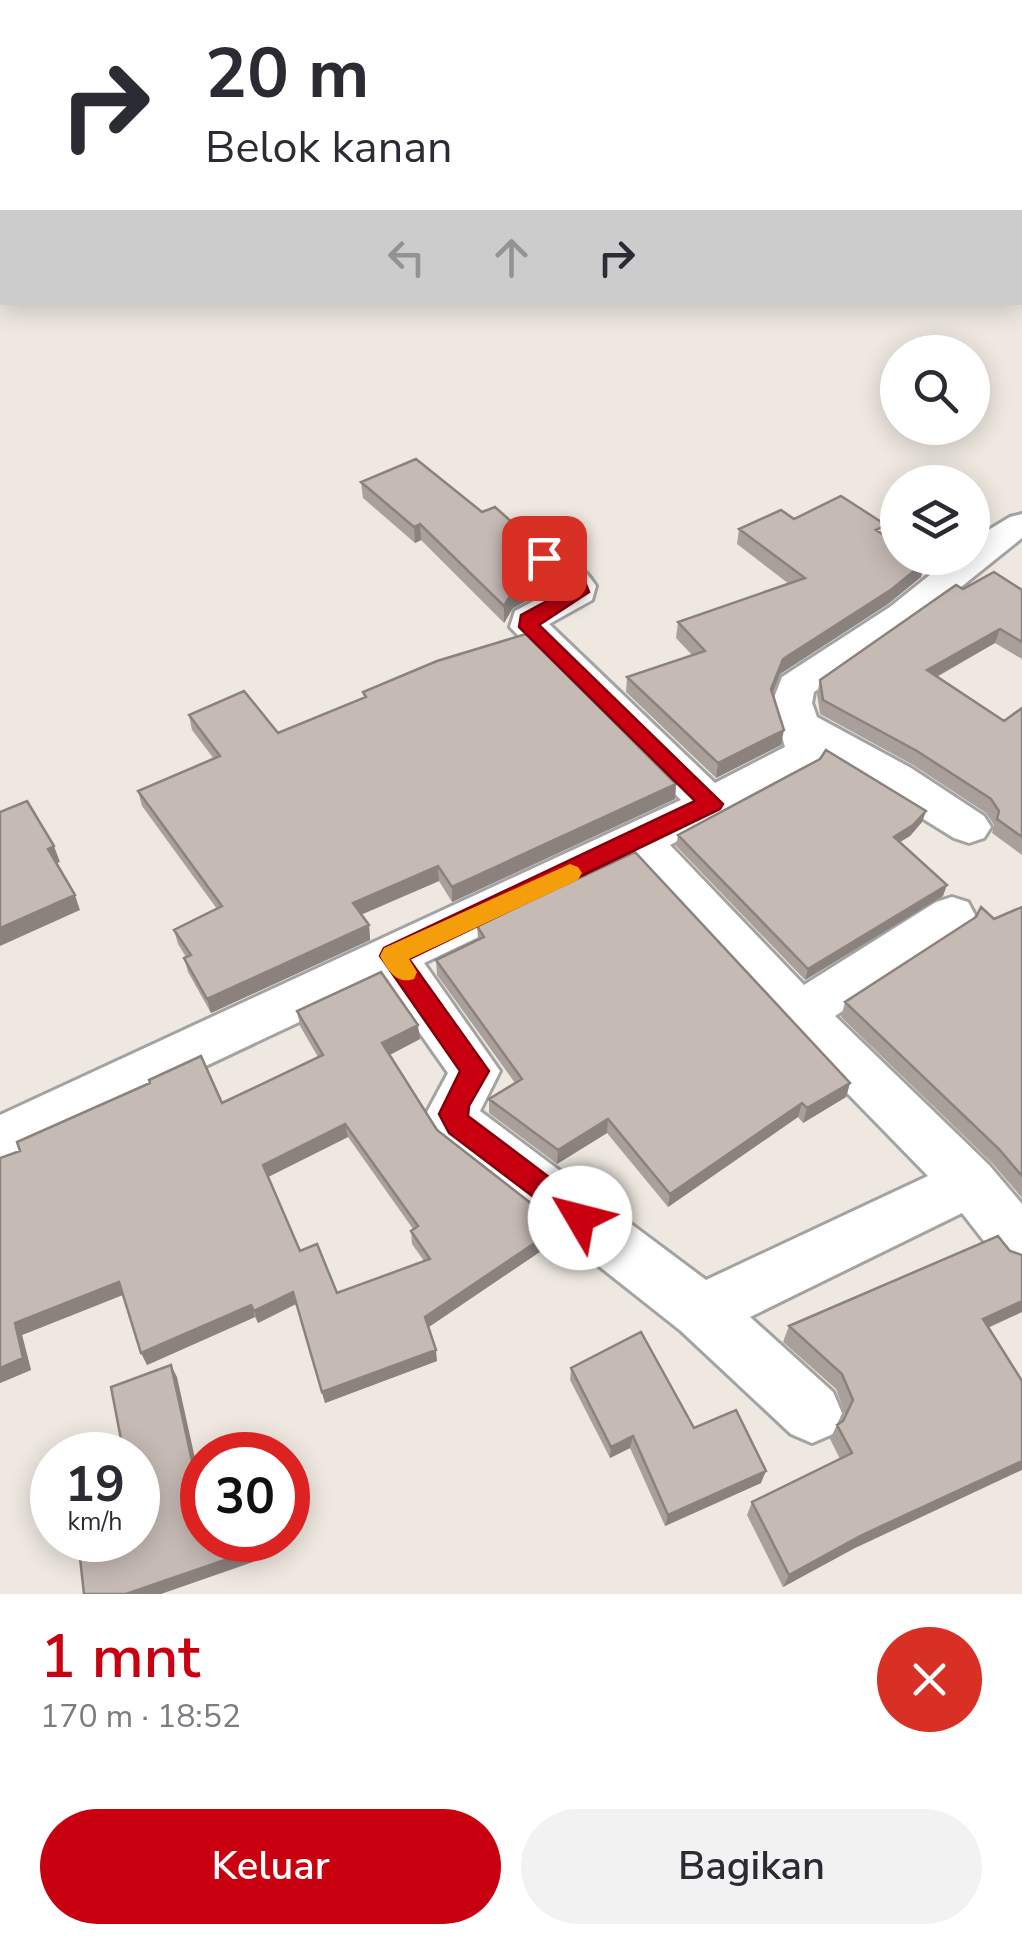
<!DOCTYPE html>
<html lang="id">
<meta charset="utf-8">
<style>
body{margin:0;font-family:"Nunito Sans",sans-serif;background:#f2f2f3;color:#2b2b33;height:100vh;display:flex;flex-direction:column;font-size:38px;white-space:nowrap}
*{box-sizing:border-box;margin:0}
p{font-size:32px;color:#7c7c81}
.icon{flex:none;width:55px;height:55px;fill:none;stroke:currentColor;stroke-width:2;stroke-linecap:round;stroke-linejoin:round}
.map{position:relative;height:1594px;overflow:hidden}
.side{display:flex;flex-direction:column;background:#fff;flex:1}
.side>*{flex:none}
.banner{position:absolute;left:0px;top:0px;width:1022px;height:305px;box-shadow:0 5px 25px #0003;background:#fff;color:#2b2b33;overflow:hidden}
.controls{position:absolute;left:880px;top:335px;display:grid;gap:20px}
.controls a{display:grid;place-items:center;width:110px;height:110px;border-radius:50%;background:#fff;box-shadow:0 5px 25px #0003;font-size:50px}
.speed{position:absolute;left:30px;top:1432px;display:flex;gap:20px;font-size:50px;font-weight:700;text-align:center}
.speed>*{display:grid;place-content:center;width:130px;height:130px;border-radius:50%;background:#fff;box-shadow:0 5px 25px #0003;line-height:1}
.speed small{font-size:25px;font-weight:400}
.speed .limit{border:15px solid #d22;background:#fff;color:#111}
.pin{position:absolute;display:grid;place-items:center;width:85px;height:85px;color:#fff;margin:-42px;border-radius:20px;box-shadow:0 5px 15px #0006}
.me{position:absolute;width:110px;margin:-55px;rotate:307deg;stroke-linejoin:round;filter:drop-shadow(0 0 8px #0008)}
.turn{display:flex;align-items:center;gap:35px;height:210px;padding:0 40px;font-size:45px}
.turn .icon{width:130px;height:130px;stroke-width:2.5}
.turn b{display:block;font-size:70px;line-height:85px}
.lanes{display:flex;align-items:center;height:95px;padding:0 40px;background:#0003;justify-content:center;gap:50px;direction:ltr}
.lanes .off{opacity:.35}
.round{display:grid;place-items:center;flex:none;width:105px;height:105px;border-radius:52px;background:#f2f2f3}
.headline{display:flex;align-items:center;justify-content:space-between;height:170px;padding:0 40px}
h1{font-size:60px;font-weight:600;line-height:75px;color:#c80010}
.action{display:flex;gap:20px;margin-top:auto;padding:20px 40px}
.action a{flex:1;height:115px;border-radius:60px;background:#c80010;color:#fff;font-size:40px;font-weight:600;line-height:115px;text-align:center}
.action a+a{background:#f2f2f3;color:#2b2b33}
.map>svg:first-child{display:block}
.lines{fill:none;stroke-linecap:round;stroke-linejoin:round}
.street-casing{stroke:#a3a3a3;stroke-width:6}
.highway-casing{stroke:#e2186d;stroke-width:5}
.street{fill:#fff;fill-rule:evenodd}
.highway{fill:#ec829e;fill-rule:evenodd}
.wall{fill:#aaa09b;fill-rule:evenodd}
.shaded-wall{fill:#8b827e}
.building{fill:#c6bab4;stroke:#8b827e;stroke-width:2.5;fill-rule:evenodd}
.route{fill:#c80010;stroke:#82000a;stroke-width:2.5}
.slow{fill:#f59e0b}
</style>
<div class="map">
<svg width="1022" height="1594" viewBox="0 0 1022 1594">
<rect width="100%" height="100%" fill="#eee8e0"/>
<g class="lines">
<defs>
<path id="street" d="M 1022,514 L 1022,538 L 916,623 L 814,692 L 812,703 L 817,717 L 911,768 L 984,816 L 991,827 L 984,838 L 969,843 L 954,838 L 822,756 L 816,767 L 670,845 L 804,985 L 936,902 L 952,897 L 968,902 L 975,915 L 968,928 L 835,1016 L 989,1165 L 1022,1204 L 1022,1271 L 1002,1264 L 962,1213 L 750,1317 L 833,1392 L 842,1413 L 833,1434 L 812,1443 L 791,1434 L 681,1331 L 441,1141 L 426,1114 L 448,1073 L 384,982 L 0,1163 L 0,1115 L 681,800 L 510,627 L 515,611 L 558,588 L 525,558 L 530,550 C 555,544 583,565 596,586 L 592,600 L 549,624 L 715,783 L 785,747 L 772,703 L 782,677 L 890,607 L 951,558 L 972,558 L 972,540 L 1010,517 ZM 634,863 L 783,1027 L 928,1176 L 706,1280 L 480,1111 L 500,1071 L 424,963 Z"/>
<path id="highway" d="M 0,178 L 2,178 L 2,198 L 0,198 Z"/>
</defs>
<!-- street casing -->
<use href="#street" class="street-casing"/>
<!-- highway casing -->
<use href="#highway" class="highway-casing"/>
<!-- street -->
<use href="#street" class="street"/>
<!-- highway -->
<use href="#highway" class="highway"/>
</g>
<!-- wall -->
<path class="wall" d="M 361,482 L 525,547 L 552,571 L 552,587 L 513,608 L 504,623 L 421,540 L 415,543 L 363,498 Z
M 794,519 L 883,535 L 921,577 L 888,604 L 780,674 L 773,693 L 781,745 L 716,778 L 626,692 L 627,677 L 692,655 L 676,638 L 678,622 L 789,584 L 737,544 L 739,529 Z
M 963,589 L 1022,590 L 1022,659 L 995,643 L 937,677 L 1004,721 L 1022,708 L 1022,855 L 992,833 L 994,825 L 986,813 L 913,765 L 820,714 L 817,694 L 820,680 Z
M 363,692 L 676,784 L 675,799 L 452,902 L 439,881 L 361,915 L 369,925 L 370,940 L 211,1013 L 188,972 L 184,958 L 186,957 L 178,944 L 174,930 L 217,909 L 142,806 L 138,791 L 214,759 L 192,730 L 189,715 L 278,733 L 364,698 Z
M 926,811 L 922,822 L 910,836 L 900,842 L 943,896 L 805,980 L 676,846 L 678,835 Z
M 1022,907 L 1022,1198 L 992,1163 L 841,1017 L 845,1002 L 994,919 Z
M 477,926 L 850,1083 L 846,1097 L 803,1123 L 798,1117 L 668,1207 L 607,1133 L 557,1164 L 489,1113 L 489,1099 L 515,1083 L 437,975 L 436,960 L 478,940 Z
M 297,1011 L 420,1039 L 389,1055 L 437,1130 L 553,1243 L 428,1327 L 437,1361 L 325,1403 L 296,1304 L 258,1323 L 255,1317 L 147,1365 L 123,1295 L 22,1335 L 31,1370 L 0,1383 L 0,1158 L 222,1103 L 318,1057 L 300,1026 ZM 348,1137 L 413,1229 L 411,1231 L 412,1244 L 424,1261 L 337,1293 L 300,1251 L 268,1177 Z
M 1022,1312 L 988,1328 L 853,1549 L 783,1587 L 747,1515 L 752,1502 L 840,1459 L 830,1439 L 837,1425 L 842,1422 L 845,1414 L 836,1389 L 783,1342 L 789,1326 Z
M 571,1368 L 694,1428 L 761,1483 L 665,1526 L 630,1448 L 610,1458 L 570,1380 Z"/>
<!-- shaded-wall -->
<path class="shaded-wall" d="M 2,100 L 2,116 L 0,116 L 0,101 Z
M 420,524 L 421,540 L 415,543 L 414,527 Z
M 925,562 L 921,577 L 888,604 L 780,674 L 768,704 L 771,689 L 783,659 Z
M 552,571 L 552,587 L 513,608 L 504,623 L 504,606 L 513,591 Z
M 1000,629 L 995,643 L 923,684 L 927,670 Z
M 784,730 L 781,745 L 716,778 L 718,763 Z
M 676,784 L 675,799 L 452,902 L 452,887 Z
M 926,811 L 922,822 L 910,836 L 890,848 L 894,837 Z
M 54,846 L 60,862 L 54,864 L 48,849 Z
M 438,866 L 439,881 L 355,917 L 353,903 Z
M 947,885 L 943,896 L 805,980 L 808,969 Z
M 75,895 L 80,910 L 0,946 L 0,928 Z
M 369,925 L 370,940 L 211,1013 L 207,999 Z
M 418,1025 L 420,1039 L 384,1058 L 382,1043 Z
M 850,1083 L 846,1097 L 803,1123 L 807,1108 Z
M 802,1103 L 798,1117 L 668,1207 L 670,1194 Z
M 608,1119 L 607,1133 L 557,1164 L 558,1150 Z
M 345,1124 L 348,1137 L 266,1178 L 263,1165 Z
M 554,1230 L 553,1243 L 426,1329 L 425,1317 Z
M 119,1282 L 125,1294 L 22,1335 L 31,1370 L 0,1383 L 0,1368 L 15,1323 Z
M 293,1292 L 296,1304 L 258,1323 L 254,1311 Z
M 1022,1301 L 1022,1312 L 973,1334 L 983,1319 Z
M 251,1305 L 255,1317 L 147,1365 L 141,1353 Z
M 436,1350 L 437,1361 L 325,1403 L 322,1392 Z
M 171,1365 L 177,1377 L 202,1490 L 196,1479 Z
M 633,1436 L 630,1448 L 610,1458 L 611,1447 Z
M 1022,1461 L 1022,1470 L 853,1549 L 783,1587 L 789,1575 L 860,1536 Z
M 766,1471 L 761,1483 L 665,1526 L 668,1515 Z
M 246,1540 L 249,1540 L 253,1562 L 161,1594 L 126,1594 Z"/>
<!-- building -->
<path class="building" d="M 0,0 L 30,0 L 33,2 L 2,2 L 2,100 L 0,101 Z
M 416,459 L 482,512 L 495,507 L 525,534 L 523,544 L 552,571 L 513,591 L 504,606 L 420,524 L 414,527 L 361,482 Z
M 841,496 L 886,525 L 876,530 L 898,544 L 898,558 L 918,558 L 925,562 L 892,589 L 783,659 L 771,689 L 784,730 L 718,763 L 627,677 L 705,651 L 678,622 L 805,578 L 739,529 L 781,510 L 794,519 Z
M 994,572 L 1022,590 L 1022,642 L 1000,629 L 927,670 L 1004,721 L 1022,708 L 1022,837 L 997,819 L 999,811 L 991,799 L 917,751 L 823,700 L 820,680 L 956,585 L 963,589 Z
M 526,634 L 676,784 L 452,887 L 438,866 L 353,903 L 369,925 L 207,999 L 184,958 L 191,955 L 174,930 L 222,906 L 138,791 L 220,756 L 189,715 L 244,691 L 278,733 L 366,697 L 363,692 L 437,661 Z
M 826,750 L 926,811 L 913,825 L 894,837 L 947,885 L 808,969 L 678,835 L 820,759 Z
M 27,801 L 54,846 L 48,849 L 75,895 L 0,928 L 0,812 Z
M 635,852 L 850,1083 L 807,1108 L 802,1103 L 670,1194 L 608,1119 L 558,1150 L 489,1099 L 522,1079 L 436,960 L 484,937 L 477,926 Z
M 981,907 L 994,919 L 1022,907 L 1022,1176 L 999,1149 L 845,1002 L 976,917 Z
M 381,972 L 418,1025 L 382,1043 L 437,1130 L 537,1208 L 554,1230 L 425,1317 L 436,1350 L 322,1392 L 293,1292 L 254,1311 L 251,1305 L 141,1353 L 119,1282 L 15,1323 L 23,1358 L 0,1368 L 0,1158 L 20,1151 L 17,1142 L 150,1083 L 149,1080 L 201,1056 L 222,1103 L 323,1055 L 297,1011 ZM 345,1124 L 418,1226 L 411,1231 L 430,1259 L 337,1293 L 317,1244 L 300,1251 L 263,1165 Z
M 998,1236 L 1010,1251 L 1022,1255 L 1022,1301 L 983,1319 L 1022,1381 L 1022,1461 L 860,1536 L 789,1575 L 752,1502 L 852,1453 L 837,1425 L 843,1421 L 853,1400 L 842,1374 L 789,1326 Z
M 641,1332 L 694,1428 L 736,1410 L 766,1471 L 668,1515 L 633,1436 L 611,1447 L 571,1368 Z
M 171,1365 L 196,1479 L 202,1476 L 202,1540 L 246,1540 L 248,1552 L 126,1594 L 84,1594 L 78,1540 L 138,1540 L 138,1455 L 124,1455 L 111,1387 Z"/>
<!-- route -->
<path class="route" d="M 544,552 L 585,582 L 589,592 L 539,625 L 723,804 L 720,809 L 409,959 L 489,1071 L 469,1106 L 468,1116 L 590,1208 L 595,1218 L 590,1228 L 580,1232 L 449,1133 L 439,1114 L 460,1071 L 380,956 L 384,948 L 695,801 L 519,627 L 521,615 L 569,589 L 534,558 Z"/>
<!-- slow -->
<path class="slow" d="M 570,864 L 578,867 L 582,873 L 578,880 L 409,959 L 417,972 L 414,979 C 396,985 388,970 380,956 L 384,948 Z"/>
</svg>
<div class="controls">
<a><svg class="icon" aria-label="search" viewBox="0 0 24 24"><circle cx="10" cy="10" r="6"/><path d="M15 15l6 6"/></svg></a>
<a><svg class="icon" aria-label="layers" viewBox="0 0 24 24"><path d="M12 4l9 5-9 5-9-5zM3 14l9 5 9-5"/></svg></a>
</div>
<div class="speed"><div>19<small>km/h</small></div><div class="limit">30</div></div>
<div class="pin" style="left:544px;top:558px;background:#d93025"><svg class="icon" aria-label="arrive" viewBox="0 0 24 24"><path d="M6 21V4h12l-3 4 3 4H6"/></svg></div>
<svg class="me" style="left:580px;top:1218px" viewBox="-20 -20 40 40"><circle r="19" fill="#fff"/><path d="M0-13L10 11 0 6-10 11z" fill="#c80010"/></svg>
<div class="banner">
<div class="turn"><svg class="icon" aria-label="right" viewBox="0 0 24 24"><path d="M7 20v-9h11M14 6l5 5-5 5"/></svg><div><b>20 m</b>Belok kanan</div></div>
<div class="lanes"><svg class="icon off" aria-label="left" viewBox="0 0 24 24"><path d="M17 20v-9H6M10 6l-5 5 5 5"/></svg><svg class="icon off" aria-label="ahead" viewBox="0 0 24 24"><path d="M12 20V5M6 11l6-6 6 6"/></svg><svg class="icon" aria-label="right" viewBox="0 0 24 24"><path d="M7 20v-9h11M14 6l5 5-5 5"/></svg></div>
</div>
</div>
<section class="side">
<div class="headline"><div><h1>1 mnt</h1><p>170 m · 18:52</p></div><a class="round" style="background:#d93025;color:#fff"><svg class="icon" aria-label="close" viewBox="0 0 24 24"><path d="M6 6l12 12M18 6L6 18"/></svg></a></div>
<div class="action"><a>Keluar</a><a>Bagikan</a></div>
</section>
